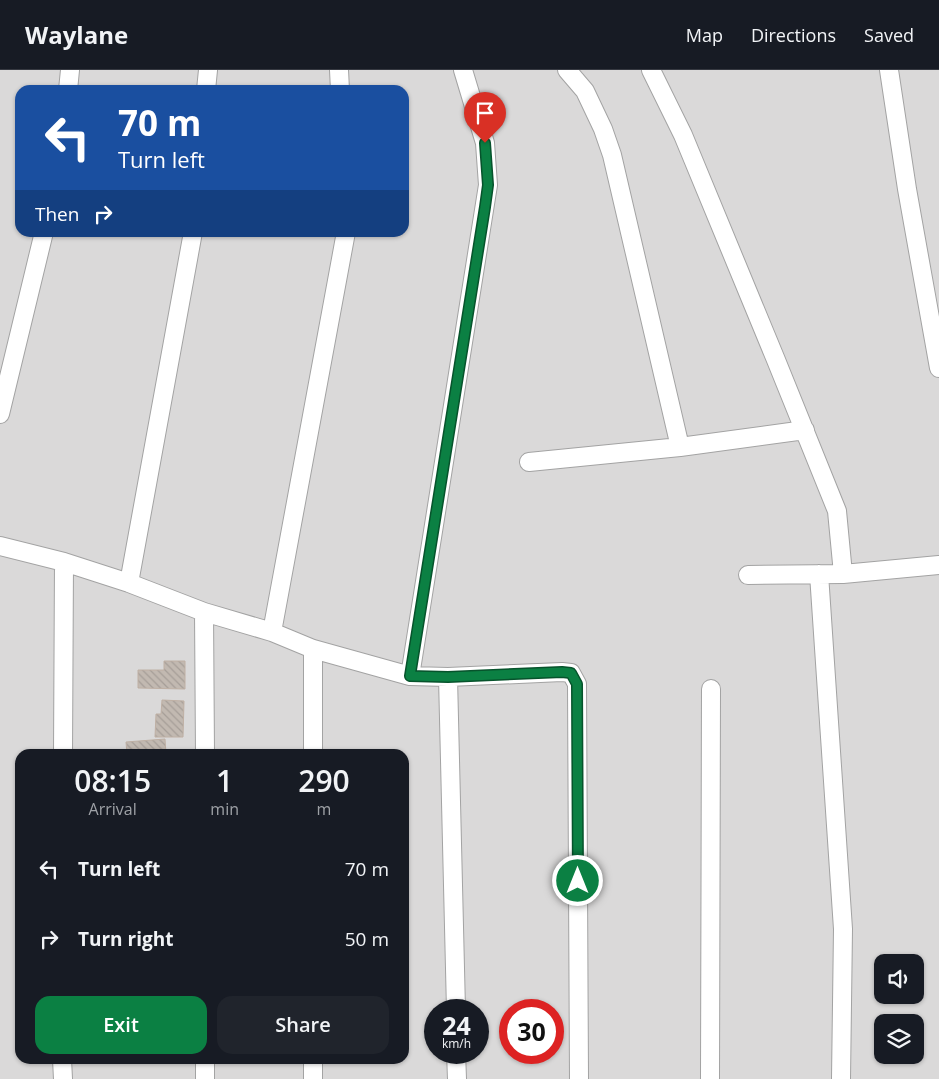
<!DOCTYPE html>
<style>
body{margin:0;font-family:"Open Sans",sans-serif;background:#20242c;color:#f1f3f6;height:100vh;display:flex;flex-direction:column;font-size:19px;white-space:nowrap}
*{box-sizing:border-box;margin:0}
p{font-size:16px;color:#9ea1a6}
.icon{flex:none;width:28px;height:28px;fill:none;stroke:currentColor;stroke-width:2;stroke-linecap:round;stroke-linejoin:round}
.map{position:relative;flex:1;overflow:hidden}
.side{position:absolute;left:15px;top:679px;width:394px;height:315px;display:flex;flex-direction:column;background:#171b24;border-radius:15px;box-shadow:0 1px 4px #0004}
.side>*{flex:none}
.hud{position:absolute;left:15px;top:15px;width:394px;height:152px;border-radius:15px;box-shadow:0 1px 4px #0004;background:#1a4fa0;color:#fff;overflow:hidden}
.controls{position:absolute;left:874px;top:884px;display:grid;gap:10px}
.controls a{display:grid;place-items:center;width:50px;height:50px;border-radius:10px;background:#171b24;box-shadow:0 1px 4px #0004;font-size:25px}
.speed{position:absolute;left:424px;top:929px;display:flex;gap:10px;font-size:25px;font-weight:700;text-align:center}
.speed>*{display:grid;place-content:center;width:65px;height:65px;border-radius:50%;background:#171b24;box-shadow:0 1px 4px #0004;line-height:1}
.speed small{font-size:12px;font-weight:400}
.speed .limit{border:8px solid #d22;background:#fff;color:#111}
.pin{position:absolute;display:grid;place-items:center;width:42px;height:42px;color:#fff;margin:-51px -21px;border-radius:50% 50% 50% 0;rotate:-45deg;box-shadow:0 0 5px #0007}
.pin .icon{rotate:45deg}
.me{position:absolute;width:55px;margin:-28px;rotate:0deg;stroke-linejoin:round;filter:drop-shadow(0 0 4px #0008)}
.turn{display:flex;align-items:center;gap:18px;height:105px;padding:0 20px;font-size:22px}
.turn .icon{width:65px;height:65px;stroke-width:2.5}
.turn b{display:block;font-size:35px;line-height:42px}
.then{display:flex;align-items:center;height:48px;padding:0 20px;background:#0003;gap:10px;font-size:19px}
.eta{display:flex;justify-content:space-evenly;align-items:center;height:85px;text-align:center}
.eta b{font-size:30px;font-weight:600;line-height:35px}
.cta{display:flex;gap:10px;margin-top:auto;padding:10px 20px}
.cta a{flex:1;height:58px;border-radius:15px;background:#0b8043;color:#fff;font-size:20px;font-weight:600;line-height:58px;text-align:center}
.cta a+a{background:#20242c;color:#f1f3f6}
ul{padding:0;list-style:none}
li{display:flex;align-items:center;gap:15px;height:70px;padding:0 20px}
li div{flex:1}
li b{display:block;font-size:19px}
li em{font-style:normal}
header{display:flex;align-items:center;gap:30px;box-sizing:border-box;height:70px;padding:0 25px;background:#171b24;border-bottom:1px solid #363941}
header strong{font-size:24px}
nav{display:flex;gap:28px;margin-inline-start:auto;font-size:18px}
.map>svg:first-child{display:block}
.residential{fill:#dad9d9;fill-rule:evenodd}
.building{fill:url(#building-back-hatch);stroke:#bfb0a4}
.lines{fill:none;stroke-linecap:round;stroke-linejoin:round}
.street-casing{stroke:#a3a3a3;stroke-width:20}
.street{stroke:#fff;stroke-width:18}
.route-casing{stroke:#07532c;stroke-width:12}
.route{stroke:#0b8043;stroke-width:9}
</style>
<header>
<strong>Waylane</strong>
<nav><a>Map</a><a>Directions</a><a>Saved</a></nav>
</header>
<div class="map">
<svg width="939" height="1009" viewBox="0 0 939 1009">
<defs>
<pattern id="building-back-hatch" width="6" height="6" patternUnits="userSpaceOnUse" patternTransform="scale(1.25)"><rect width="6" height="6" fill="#c2b9b1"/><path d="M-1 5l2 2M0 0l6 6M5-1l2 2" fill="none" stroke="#a69e98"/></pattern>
</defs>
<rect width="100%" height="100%" fill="#ede9e1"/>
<!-- residential -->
<path class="residential" d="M 0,0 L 939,0 L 939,1009 L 0,1009 ZM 20,20 L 404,20 L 404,162 L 20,162 ZM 20,684 L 404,684 L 404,989 L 20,989 ZM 882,892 L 915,892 L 915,925 L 882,925 ZM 435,940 L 478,940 L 478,982 L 435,982 ZM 510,940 L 552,940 L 552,982 L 510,982 ZM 882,952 L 915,952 L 915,985 L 882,985 Z"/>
<!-- building -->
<path class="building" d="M 164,591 L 185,591 L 185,619 L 138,618 L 138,600 L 164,600 Z
M 162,630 L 184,631 L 183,667 L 155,667 L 156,644 L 161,644 Z
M 165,669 L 166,684 L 127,684 L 126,672 Z"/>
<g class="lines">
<defs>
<path id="street" d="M 339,0 L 340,20
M 567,0 L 585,21 L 603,59 L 612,85 L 680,377
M 651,0 L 683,65 L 776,290 L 837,441 L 843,504
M 889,0 L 907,119 L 939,298
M 68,20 L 70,0
M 206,20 L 208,0
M 0,344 L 44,162
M 529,392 L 680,377 L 805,360
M 0,476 L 64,492 L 129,513 L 204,542 L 272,562 L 313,579 L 410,606 L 448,607 L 562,602 L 571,603 L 577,614 L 579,1009
M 819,504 L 843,859 L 841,1009
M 748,505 L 843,504 L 939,495
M 129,513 L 193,162
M 204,542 L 205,684
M 272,562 L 346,162
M 313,579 L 313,684
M 410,606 L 488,115 L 485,73 L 463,0
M 448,607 L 456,940
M 63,684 L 64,492
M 456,982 L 457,1009
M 62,989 L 63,1009
M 205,989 L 205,1009
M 313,989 L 313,1009
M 710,1009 L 711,619"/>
</defs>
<!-- street casing -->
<use href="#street" class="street-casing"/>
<!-- street -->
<use href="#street" class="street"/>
</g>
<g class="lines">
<defs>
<path id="route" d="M 485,73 L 488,115 L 485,137 L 410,606 L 448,607 L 562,602 L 571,603 L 577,614 L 578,811"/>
</defs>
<!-- route casing -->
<use href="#route" class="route-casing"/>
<!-- route -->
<use href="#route" class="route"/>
</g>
</svg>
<div class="controls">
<a><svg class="icon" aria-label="sound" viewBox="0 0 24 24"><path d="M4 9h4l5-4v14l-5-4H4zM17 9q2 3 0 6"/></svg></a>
<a><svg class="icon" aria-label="layers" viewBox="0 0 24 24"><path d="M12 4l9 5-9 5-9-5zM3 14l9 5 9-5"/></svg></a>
</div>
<div class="speed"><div>24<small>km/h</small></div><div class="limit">30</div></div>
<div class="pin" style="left:485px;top:73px;background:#d93025"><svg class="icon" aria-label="arrive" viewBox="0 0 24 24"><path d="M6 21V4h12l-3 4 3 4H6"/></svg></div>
<svg class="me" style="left:578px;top:811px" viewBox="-20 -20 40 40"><circle r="17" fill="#0b8043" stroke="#fff" stroke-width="3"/><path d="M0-11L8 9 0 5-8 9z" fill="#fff"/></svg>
<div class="hud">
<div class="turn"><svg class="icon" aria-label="left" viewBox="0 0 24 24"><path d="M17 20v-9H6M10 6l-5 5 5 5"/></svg><div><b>70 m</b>Turn left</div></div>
<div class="then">Then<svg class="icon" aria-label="right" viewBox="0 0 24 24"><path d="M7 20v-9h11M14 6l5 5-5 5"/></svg></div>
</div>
<section class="side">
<div class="eta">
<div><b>08:15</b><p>Arrival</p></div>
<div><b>1</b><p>min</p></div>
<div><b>290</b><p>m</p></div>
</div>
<ul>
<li><svg class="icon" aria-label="left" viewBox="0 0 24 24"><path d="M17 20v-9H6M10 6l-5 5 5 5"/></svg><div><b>Turn left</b></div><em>70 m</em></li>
<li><svg class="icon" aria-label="right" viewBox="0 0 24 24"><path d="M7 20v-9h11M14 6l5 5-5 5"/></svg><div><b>Turn right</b></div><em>50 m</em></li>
</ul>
<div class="cta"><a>Exit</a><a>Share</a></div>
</section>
</div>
